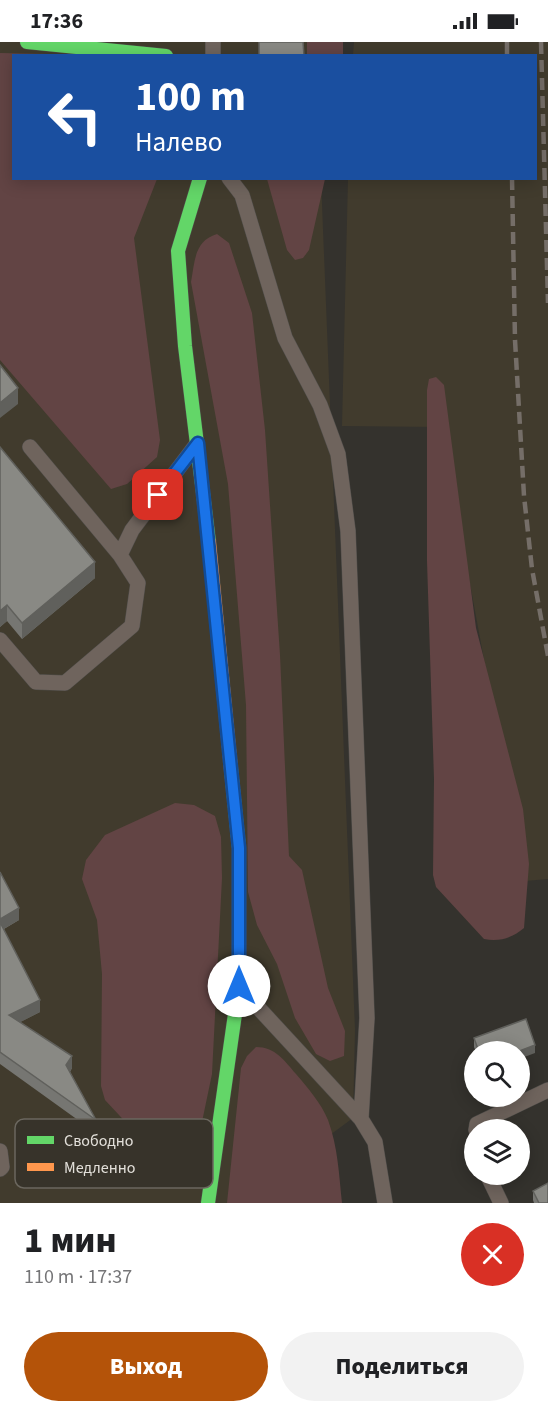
<!DOCTYPE html>
<html lang="ru">
<meta charset="utf-8">
<style>
body{margin:0;font-family:"Source Sans 3",sans-serif;background:#f2f2f2;color:#202124;height:100vh;display:flex;flex-direction:column;font-size:22px;white-space:nowrap}
*{box-sizing:border-box;margin:0}
p{font-size:20px;color:#757577}
.icon{flex:none;width:33px;height:33px;fill:none;stroke:currentColor;stroke-width:2;stroke-linecap:round;stroke-linejoin:round}
.map{position:relative;height:1161px;overflow:hidden}
.panel{display:flex;flex-direction:column;background:#fff;flex:1}
.panel>*{flex:none}
.banner{position:absolute;left:12px;top:12px;width:525px;height:126px;border-radius:0px;box-shadow:0 3px 15px #0003;background:#1a4fa0;color:#fff;overflow:hidden}
.tools{position:absolute;left:464px;top:999px;display:grid;gap:12px}
.tools a{display:grid;place-items:center;width:66px;height:66px;border-radius:50%;background:#fff;box-shadow:0 3px 15px #0003;font-size:30px}
.pin{position:absolute;display:grid;place-items:center;width:51px;height:51px;color:#fff;margin:-26px;border-radius:12px;box-shadow:0 3px 9px #0006}
.me{position:absolute;width:66px;margin:-33px;rotate:0deg;stroke-linejoin:round;filter:drop-shadow(0 0 4px #0008)}
.turn{display:flex;align-items:center;gap:21px;height:126px;padding:0 24px;font-size:27px}
.turn .icon{width:78px;height:78px;stroke-width:2.5}
.turn b{display:block;font-size:42px;line-height:51px}
.round{display:grid;place-items:center;flex:none;width:63px;height:63px;border-radius:32px;background:#f2f2f2}
.summary{display:flex;align-items:center;justify-content:space-between;height:102px;padding:0 24px}
h1{font-size:36px;font-weight:800;line-height:45px}
.cta{display:flex;gap:12px;margin-top:auto;padding:12px 24px}
.cta a{flex:1;height:69px;border-radius:36px;background:#b45309;color:#fff;font-size:24px;font-weight:800;line-height:69px;text-align:center}
.cta a+a{background:#f2f2f2;color:#202124}
.status{display:flex;justify-content:space-between;align-items:center;height:42px;padding:0 30px;background:#fff;direction:ltr}
.status svg{height:16px;fill:currentColor}
.map>svg:first-child{display:block}
.built{fill:#413b2d}
.green{fill:#624444}
.lines{fill:none;stroke-linecap:round;stroke-linejoin:round}
.lane-casing{stroke:#4f4d4a;stroke-width:16}
.fast-casing{stroke:#4f4d4a;stroke-width:15}
.slow-casing{stroke:#4f4d4a;stroke-width:15}
.lane{stroke:#6f645d;stroke-width:15}
.fast{stroke:#63d668;stroke-width:14}
.slow{stroke:#ff974d;stroke-width:14}
.rail{stroke:#756e68;stroke-width:4.5;stroke-dasharray:12 6;stroke-linecap:butt}
.wall{fill:#767672}
.shaded-wall{fill:#60605c}
.building{fill:#898984;stroke:#60605c;stroke-width:1.5}
.route-casing{stroke:#114b97;stroke-width:15}
.route{stroke:#1a73e8;stroke-width:10}
.key{fill:#37332a;stroke:#6b675f;stroke-width:1.5}
.key-label{font-size:16px;fill:#e3e0da}
</style>
<div class="status"><b>17:36</b><svg viewBox="0 0 49 12"><path d="M0 12V9h3v3zM5 12V6h3v6zM10 12V3h3v9zM15 12V0h3v12zM26 1h20v11H26zM47 4h2v5h-2z"/></svg></div>
<div class="map">
<svg width="548" height="1161" viewBox="0 0 548 1161">
<rect width="100%" height="100%" fill="#34322d"/>
<!-- built -->
<path class="built" d="M 0,0 L 316,0 L 317,14 L 14,14 L 14,136 L 321,137 L 355,988 L 353,1076 L 238,1161 L 0,1161 Z
M 354,0 L 548,0 L 548,837 L 525,839 L 441,385 L 342,384 L 348,137 L 536,136 L 536,14 L 353,13 Z"/>
<!-- green -->
<path class="green" d="M 307,0 L 343,0 L 343,13 L 307,13 Z
M 0,11 L 98,13 L 14,14 L 14,136 L 157,137 L 134,196 L 160,398 L 157,415 L 127,442 L 111,447 L 0,318 Z
M 267,137 L 325,137 L 309,208 L 303,216 L 295,218 L 287,208 Z
M 217,192 L 229,201 L 252,271 L 265,388 L 280,613 L 289,814 L 302,828 L 328,946 L 345,989 L 344,1014 L 330,1019 L 316,1012 L 295,976 L 277,922 L 257,883 L 248,850 L 246,663 L 228,442 L 191,240 C 195,219 194,199 217,192 Z
M 436,335 L 444,343 L 476,586 L 523,767 L 529,822 L 524,886 C 512,896 500,900 484,897 L 436,845 L 433,833 L 434,737 L 427,519 L 427,348 L 429,337 Z
M 175,761 L 194,763 L 215,774 L 221,795 L 222,836 L 212,1032 L 198,1099 L 184,1116 L 172,1120 L 161,1118 L 105,1058 L 101,1044 L 102,932 L 97,878 L 82,837 L 86,818 L 105,793 Z
M 256,1005 C 275,1005 284,1018 296,1032 C 308,1046 321,1061 328,1078 C 338,1105 339,1133 342,1161 L 227,1161 L 241,1026 L 247,1014 Z"/>
<g class="lines">
<defs>
<path id="lane" d="M 213,14 L 213,0
M 229,136 L 242,153 L 285,296 L 320,363 L 338,412 L 348,489 L 367,976 L 361,1077
M 30,405 L 120,513 L 132,488 L 196,403
M 0,598 L 36,640 L 65,641 L 132,584 L 138,541 L 120,513
M 241,947 L 361,1077 L 375,1100 L 385,1161
M 476,1088 L 477,1082 L 548,1048
M 0,1109 L 2,1125 L 0,1127
M 487,1132 L 501,1161"/>
<path id="fast" d="M 27,0 L 166,14
M 200,136 L 178,209 L 185,304 L 209,500
M 208,1161 L 239,944 L 239,806 L 231,727"/>
<path id="slow" d="M 209,500 L 231,727"/>
</defs>
<!-- lane casing -->
<use href="#lane" class="lane-casing"/>
<!-- fast casing -->
<use href="#fast" class="fast-casing"/>
<!-- slow casing -->
<use href="#slow" class="slow-casing"/>
<!-- lane -->
<use href="#lane" class="lane"/>
<!-- fast -->
<use href="#fast" class="fast"/>
<!-- slow -->
<use href="#slow" class="slow"/>
<!-- rail -->
<path class="rail" d="M 507,0 L 507,14
M 541,0 L 548,261
M 512,136 L 515,298 L 524,454 L 532,527 L 548,614"/>
</g>
<!-- wall -->
<path class="wall" d="M 0,405 L 95,536 L 22,597 L 7,579 L 0,585 Z
M 0,830 L 19,878 L 4,887 L 40,970 L 20,980 L 72,1026 L 70,1030 L 96,1078 L 96,1091 L 0,1022 Z
M 474,996 L 535,1011 L 519,1010 L 476,1010 L 474,1005 Z
M 533,1149 L 548,1161 L 534,1161 L 533,1158 Z"/>
<!-- shaded-wall -->
<path class="shaded-wall" d="M 18,346 L 18,362 L 0,376 L 0,361 Z
M 95,520 L 95,536 L 22,597 L 22,581 Z
M 7,563 L 7,579 L 0,585 L 0,569 Z
M 19,866 L 19,878 L 0,889 L 0,877 Z
M 40,958 L 40,970 L 9,986 L 9,973 Z
M 535,1003 L 535,1011 L 519,1017 L 519,1010 L 517,1010 Z
M 72,1014 L 72,1026 L 66,1036 L 66,1023 Z"/>
<!-- building -->
<path class="building" d="M 259,0 L 303,0 L 304,14 L 259,14 Z
M 0,323 L 18,346 L 0,361 Z
M 0,405 L 95,520 L 22,581 L 7,563 L 0,569 Z
M 0,830 L 19,866 L 0,877 Z
M 0,880 L 40,958 L 9,973 L 72,1014 L 66,1023 L 96,1078 L 0,1010 Z
M 526,977 L 535,1003 L 517,1010 L 479,1010 L 474,996 Z
M 548,1141 L 548,1161 L 539,1161 L 533,1149 Z"/>
<g class="lines">
<defs>
<path id="route" d="M 158,453 L 198,401 L 239,806 L 239,944"/>
</defs>
<!-- route casing -->
<use href="#route" class="route-casing"/>
<!-- route -->
<use href="#route" class="route"/>
</g>
<!-- legend -->
<rect x="15" y="1077" width="198" height="69" rx="9" class="key"/>
<rect x="27" y="1094" width="27" height="8" fill="#63d668"/>
<rect x="27" y="1121" width="27" height="8" fill="#ff974d"/>
<g class="key-label">
<text x="64" y="1104">Свободно</text>
<text x="64" y="1131">Медленно</text>
</g>
</svg>
<div class="tools">
<a><svg class="icon" aria-label="search" viewBox="0 0 24 24"><circle cx="10" cy="10" r="6"/><path d="M15 15l6 6"/></svg></a>
<a><svg class="icon" aria-label="layers" viewBox="0 0 24 24"><path d="M12 4l9 5-9 5-9-5zM3 14l9 5 9-5"/></svg></a>
</div>
<div class="pin" style="left:158px;top:453px;background:#d93025"><svg class="icon" aria-label="arrive" viewBox="0 0 24 24"><path d="M6 21V4h12l-3 4 3 4H6"/></svg></div>
<svg class="me" style="left:239px;top:944px" viewBox="-20 -20 40 40"><circle r="19" fill="#fff"/><path d="M0-13L10 11 0 6-10 11z" fill="#1a73e8"/></svg>
<div class="banner">
<div class="turn"><svg class="icon" aria-label="left" viewBox="0 0 24 24"><path d="M17 20v-9H6M10 6l-5 5 5 5"/></svg><div><b>100 m</b>Налево</div></div>
</div>
</div>
<section class="panel">
<div class="summary"><div><h1>1 мин</h1><p>110 m · 17:37</p></div><a class="round" style="background:#d93025;color:#fff"><svg class="icon" aria-label="close" viewBox="0 0 24 24"><path d="M6 6l12 12M18 6L6 18"/></svg></a></div>
<div class="cta"><a>Выход</a><a>Поделиться</a></div>
</section>
